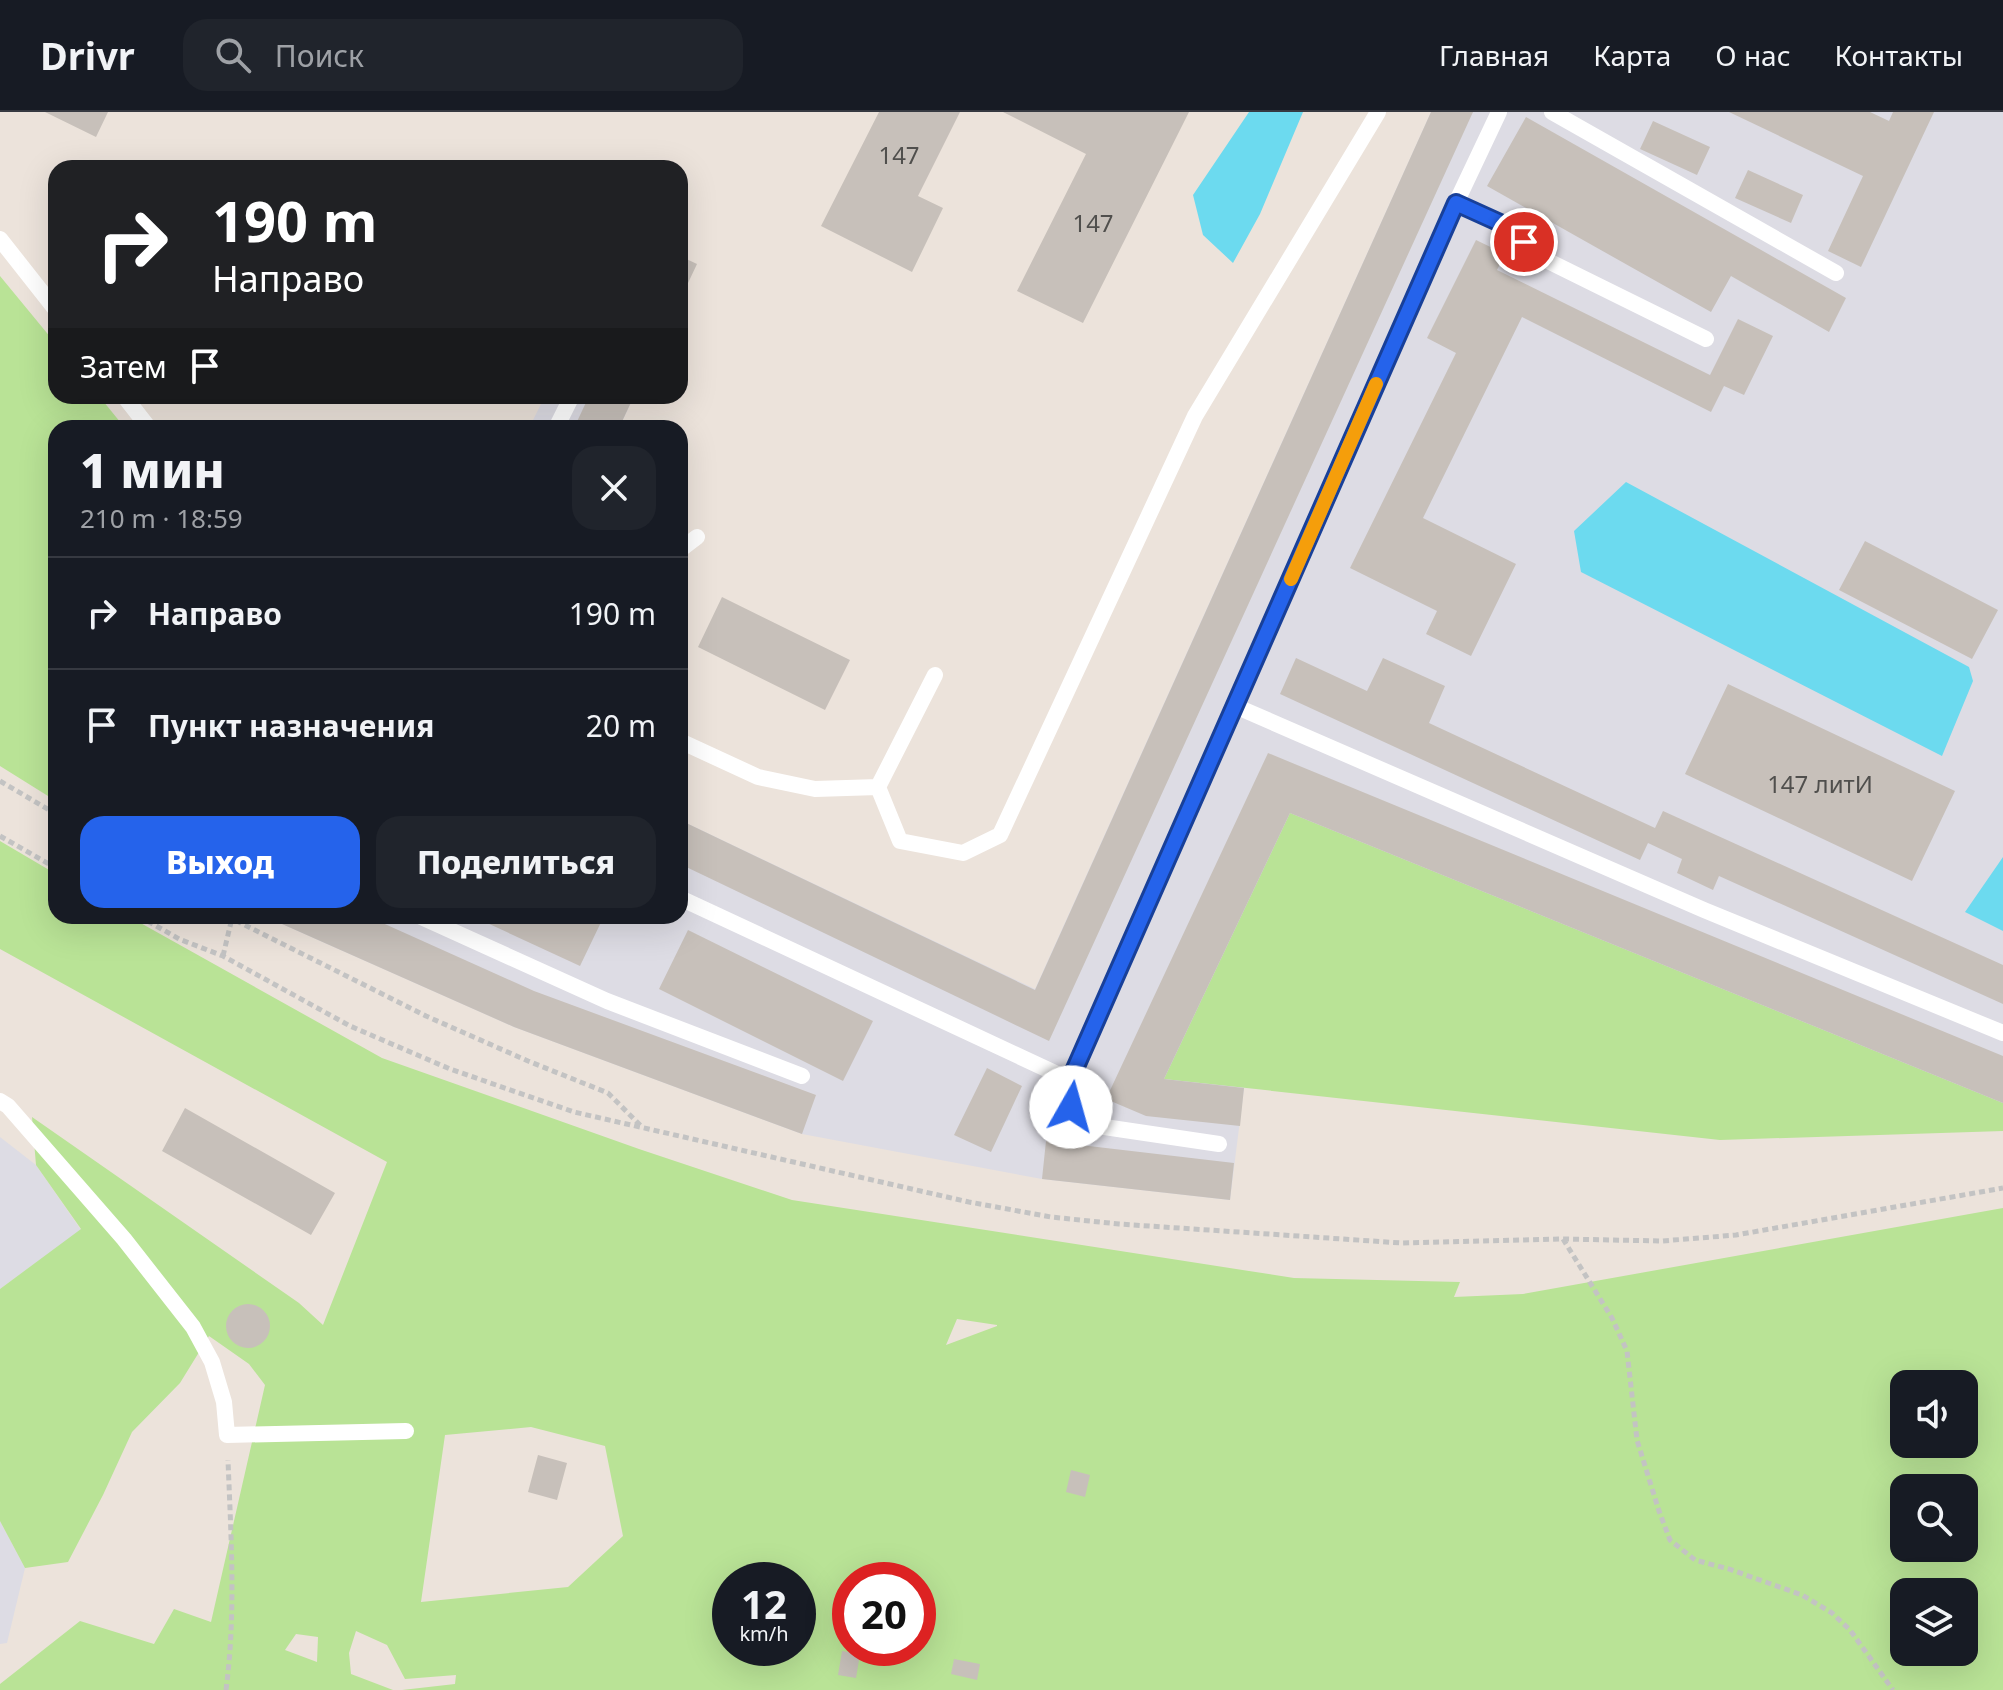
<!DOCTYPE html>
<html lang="ru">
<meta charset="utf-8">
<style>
body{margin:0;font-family:"Noto Sans",sans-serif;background:#20242c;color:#f1f3f6;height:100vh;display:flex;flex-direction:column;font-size:30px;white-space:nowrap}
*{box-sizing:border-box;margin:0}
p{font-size:26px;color:#9ea1a6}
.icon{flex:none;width:44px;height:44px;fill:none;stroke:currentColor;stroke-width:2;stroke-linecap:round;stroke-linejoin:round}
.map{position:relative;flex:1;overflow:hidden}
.sheet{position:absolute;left:48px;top:308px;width:640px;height:504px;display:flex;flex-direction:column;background:#171b24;border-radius:24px;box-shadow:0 8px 32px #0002}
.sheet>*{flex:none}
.guide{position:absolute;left:48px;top:48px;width:640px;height:244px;border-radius:24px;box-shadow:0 8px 32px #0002;background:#202124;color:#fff;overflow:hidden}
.fabs{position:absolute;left:1890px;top:1258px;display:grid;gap:16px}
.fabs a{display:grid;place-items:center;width:88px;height:88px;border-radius:16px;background:#171b24;box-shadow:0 8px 32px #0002;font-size:40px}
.speed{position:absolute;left:712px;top:1450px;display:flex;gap:16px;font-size:40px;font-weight:700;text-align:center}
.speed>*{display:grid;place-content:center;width:104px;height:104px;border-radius:50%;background:#171b24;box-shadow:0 8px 32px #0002;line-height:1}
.speed small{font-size:20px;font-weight:400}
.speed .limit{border:12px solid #d22;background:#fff;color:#111}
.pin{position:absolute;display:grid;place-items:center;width:68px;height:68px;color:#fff;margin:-34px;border:4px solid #fff;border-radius:50%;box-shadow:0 2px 8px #0007}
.me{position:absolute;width:88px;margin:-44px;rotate:7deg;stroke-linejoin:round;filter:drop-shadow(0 0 6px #0008)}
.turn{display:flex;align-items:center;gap:28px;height:168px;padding:0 32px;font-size:36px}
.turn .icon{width:104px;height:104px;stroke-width:2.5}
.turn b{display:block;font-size:56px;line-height:68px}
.then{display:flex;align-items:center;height:76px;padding:0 32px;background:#0003;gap:16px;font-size:30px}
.round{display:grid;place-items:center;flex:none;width:84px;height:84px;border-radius:24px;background:#20242c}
.head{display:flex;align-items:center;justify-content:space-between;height:136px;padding:0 32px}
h1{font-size:48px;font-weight:800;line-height:60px}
.action{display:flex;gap:16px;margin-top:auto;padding:16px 32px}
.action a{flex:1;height:92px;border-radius:24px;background:#2563eb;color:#fff;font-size:32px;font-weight:800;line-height:92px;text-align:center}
.action a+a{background:#20242c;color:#f1f3f6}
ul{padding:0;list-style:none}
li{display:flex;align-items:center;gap:24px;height:112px;padding:0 32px;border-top:2px solid #363941}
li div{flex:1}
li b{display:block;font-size:30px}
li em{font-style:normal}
header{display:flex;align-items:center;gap:48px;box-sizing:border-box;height:112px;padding:0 40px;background:#171b24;border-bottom:2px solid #363941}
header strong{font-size:38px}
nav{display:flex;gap:44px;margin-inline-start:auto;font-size:28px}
.search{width:560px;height:72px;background:#20242c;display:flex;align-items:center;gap:20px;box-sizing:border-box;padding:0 28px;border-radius:24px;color:#9ea1a6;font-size:30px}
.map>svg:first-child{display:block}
.industrial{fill:#dddce4}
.green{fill:#b9e396;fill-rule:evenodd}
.water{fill:#6cdaef}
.building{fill:#c7c0ba}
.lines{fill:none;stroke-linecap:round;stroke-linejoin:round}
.path{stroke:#c3c3c3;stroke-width:5;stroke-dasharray:6 4;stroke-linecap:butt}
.service{stroke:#fff;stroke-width:16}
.route-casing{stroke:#184099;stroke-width:20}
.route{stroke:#2563eb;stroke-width:14}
.slow{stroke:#f59e0b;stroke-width:14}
.labels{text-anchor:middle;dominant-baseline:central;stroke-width:8;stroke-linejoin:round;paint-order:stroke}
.number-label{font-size:24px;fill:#504f4d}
</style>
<header>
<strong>Drivr</strong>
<div class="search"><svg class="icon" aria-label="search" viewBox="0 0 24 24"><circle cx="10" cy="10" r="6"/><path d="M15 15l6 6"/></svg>Поиск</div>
<nav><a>Главная</a><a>Карта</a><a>О нас</a><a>Контакты</a></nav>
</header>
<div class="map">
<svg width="2003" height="1578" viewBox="0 0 2003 1578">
<rect width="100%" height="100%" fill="#ece3db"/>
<!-- industrial -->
<path class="industrial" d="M 1431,0 L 2003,0 L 2003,991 L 1244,976 L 1230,1088 L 1042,1067 L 802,1022 L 514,915 L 282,812 L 280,804 L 680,804 L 680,708 L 1035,877 Z
M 545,284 L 634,284 L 619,316 L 529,316 Z
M 0,1025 L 36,1053 L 81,1118 L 0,1177 Z
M 0,1409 L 25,1456 L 7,1531 L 0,1532 Z"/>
<!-- green -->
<path class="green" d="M 0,164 L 56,232 L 56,284 L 99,284 L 125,316 L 56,316 L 56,689 L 0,654 Z
M 1290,701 L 2003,991 L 2003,1019 L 1720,1028 L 1164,967 Z
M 0,729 L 56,762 L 56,804 L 128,804 L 382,946 L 639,1037 L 792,1088 L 1294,1166 L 1460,1170 L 1454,1185 L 1523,1182 L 2003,1096 L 2003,1578 L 402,1578 L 455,1572 L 456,1563 L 405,1567 L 387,1533 L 356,1519 L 349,1541 L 351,1562 L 393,1578 L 0,1578 L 0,1572 L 80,1509 L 154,1532 L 174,1497 L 211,1510 L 265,1273 L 249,1252 L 209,1224 L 180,1271 L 132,1320 L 103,1383 L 68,1450 L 25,1456 L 0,1409 L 0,1177 L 81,1117 L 36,1053 L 32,1005 L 299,1191 L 323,1213 L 387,1050 L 0,837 ZM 957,1207 L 997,1213 L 997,1214 L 946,1233 ZM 1904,1272 L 1964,1272 L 1964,1332 L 1904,1332 ZM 531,1315 L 605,1334 L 623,1424 L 568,1475 L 421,1490 L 445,1323 ZM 1904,1376 L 1964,1376 L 1964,1436 L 1904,1436 ZM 730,1468 L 798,1468 L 798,1536 L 730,1536 ZM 850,1468 L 918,1468 L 918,1536 L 850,1536 ZM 1904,1480 L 1964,1480 L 1964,1540 L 1904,1540 ZM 296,1522 L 318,1525 L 317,1550 L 285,1538 Z"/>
<!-- water -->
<path class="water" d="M 1249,0 L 1303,0 L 1260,102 L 1233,151 L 1203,123 L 1193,83 Z
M 1626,370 L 1969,555 L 1973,569 L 1942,644 L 1581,460 L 1574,419 Z
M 2003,745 L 2003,819 L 1965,800 Z"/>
<!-- building -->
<path class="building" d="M 45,0 L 108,0 L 96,25 Z
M 879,0 L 960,0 L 918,84 L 943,96 L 912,160 L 821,114 Z
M 1003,0 L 1189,0 L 1083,211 L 1017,179 L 1086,42 Z
M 1431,0 L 1473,0 L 1049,929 L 680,752 L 680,708 L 1035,878 Z
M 1729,0 L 1870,0 L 1889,9 L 1893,0 L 1934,0 L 1861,155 L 1828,139 L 1863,64 Z
M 1526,5 L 1846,186 L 1829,220 L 1731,164 L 1711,200 L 1487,74 Z
M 1653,9 L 1710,35 L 1697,63 L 1640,37 Z
M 1748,58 L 1803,83 L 1791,111 L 1735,86 Z
M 1476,128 L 1505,142 L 1497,158 L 1710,263 L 1738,207 L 1773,224 L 1744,283 L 1724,274 L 1711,300 L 1522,205 L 1423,406 L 1516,452 L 1471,544 L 1426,522 L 1437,499 L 1350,456 L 1456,241 L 1427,226 Z
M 680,144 L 697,152 L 680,188 Z
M 589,284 L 634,284 L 619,316 L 574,316 Z
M 1865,429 L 1998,498 L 1972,547 L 1839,478 Z
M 722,485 L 850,548 L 825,598 L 698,535 Z
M 1296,546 L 1367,579 L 1383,546 L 1445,574 L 1429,611 L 1655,716 L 1663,699 L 2003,853 L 2003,892 L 1719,764 L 1713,778 L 1677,761 L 1682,747 L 1648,731 L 1640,748 L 1280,582 Z
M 1728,572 L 1955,679 L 1912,769 L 1685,662 Z
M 1268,641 L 2003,944 L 2003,991 L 1290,701 L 1164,967 L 1244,976 L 1240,1014 L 1146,1004 L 1106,987 Z
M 286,804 L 367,804 L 534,879 L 816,983 L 802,1022 L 514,915 L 282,812 Z
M 472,804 L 604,804 L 580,854 Z
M 688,818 L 873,909 L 843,969 L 659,877 Z
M 987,956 L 1022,974 L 991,1040 L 954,1023 Z
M 185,996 L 335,1081 L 311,1123 L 162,1039 Z
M 1046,1029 L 1234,1051 L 1230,1088 L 1042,1067 Z
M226 1214a22 22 0 1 1 44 0a22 22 0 1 1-44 0Z
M 538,1343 L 567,1351 L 557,1388 L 528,1380 Z
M 1071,1358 L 1090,1363 L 1085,1385 L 1066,1380 Z
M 842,1539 L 860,1542 L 856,1566 L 838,1563 Z
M 954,1547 L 980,1552 L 977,1568 L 951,1562 Z"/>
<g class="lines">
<!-- path -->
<path class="path" d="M 0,669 L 56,702
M 0,724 L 56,756
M 139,804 L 179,827 L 223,844 L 350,914 L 450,957 L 574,1000 L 969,1090 L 1051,1105 L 1119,1112 L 1402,1131 L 1563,1127 L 1662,1129 L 1736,1123 L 2003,1076
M 227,804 L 426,904 L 528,949 L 608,981 L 641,1014
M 223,844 L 232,806
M 1563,1127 L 1612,1206 L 1627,1239 L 1637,1328 L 1659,1399 L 1670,1428 L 1695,1448 L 1729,1457 L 1802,1483 L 1832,1501 L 1850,1518 L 1893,1578
M 226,1578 C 236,1502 231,1425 228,1348"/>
<!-- service -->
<path class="service" d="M 1552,0 L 1836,161
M 1456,91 L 1509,115 L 1538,144 L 1706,227
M 0,127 L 56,198
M 124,284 L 149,316
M 556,316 L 572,284
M 680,438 L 697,425
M 1235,594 L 1704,798 L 2003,921
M 680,629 L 758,665 L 815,677 L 878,675 L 900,729 L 963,741 L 1000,723 L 1195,304 L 1378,0
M 878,675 L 935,563
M 680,786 L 1070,968
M 419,804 L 607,889 L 802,964
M 0,989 L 8,994 L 124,1127 L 193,1215 L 212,1250 L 224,1290 L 227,1323 L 406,1319
M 1219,1032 L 1091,1013 L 1071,995 L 1070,968 L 1456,91 L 1499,0"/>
</g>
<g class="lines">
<defs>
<path id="route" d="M 1071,995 L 1070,968 L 1456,91 L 1509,115 L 1524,130"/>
</defs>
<!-- route casing -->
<use href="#route" class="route-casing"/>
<!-- route -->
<use href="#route" class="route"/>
<!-- slow -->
<path class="slow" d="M 1291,467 L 1376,272"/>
</g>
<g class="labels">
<!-- number labels -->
<g class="number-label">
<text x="899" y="42">147</text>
<text x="1093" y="110">147</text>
<text x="1820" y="671">147 литИ</text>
</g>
</g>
</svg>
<div class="fabs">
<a><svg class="icon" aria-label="sound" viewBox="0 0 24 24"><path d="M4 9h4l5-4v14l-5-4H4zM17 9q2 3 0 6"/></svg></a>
<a><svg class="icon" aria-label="search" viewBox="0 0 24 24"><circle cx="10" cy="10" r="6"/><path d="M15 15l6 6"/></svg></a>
<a><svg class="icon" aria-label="layers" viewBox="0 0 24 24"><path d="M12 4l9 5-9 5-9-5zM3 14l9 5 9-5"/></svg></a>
</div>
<div class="speed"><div>12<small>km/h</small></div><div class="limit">20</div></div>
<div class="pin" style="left:1524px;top:130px;background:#d93025"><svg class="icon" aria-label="arrive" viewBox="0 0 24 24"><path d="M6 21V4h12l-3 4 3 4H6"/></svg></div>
<svg class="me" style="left:1071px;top:995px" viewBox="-20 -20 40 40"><circle r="19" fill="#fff"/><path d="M0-13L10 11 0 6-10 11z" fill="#2563eb"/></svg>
<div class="guide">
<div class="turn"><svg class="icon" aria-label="right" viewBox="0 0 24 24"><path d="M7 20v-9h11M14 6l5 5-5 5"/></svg><div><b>190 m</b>Направо</div></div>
<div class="then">Затем<svg class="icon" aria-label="arrive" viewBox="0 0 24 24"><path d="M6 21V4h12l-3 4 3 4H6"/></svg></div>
</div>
<section class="sheet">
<div class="head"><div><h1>1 мин</h1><p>210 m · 18:59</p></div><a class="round"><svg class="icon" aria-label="close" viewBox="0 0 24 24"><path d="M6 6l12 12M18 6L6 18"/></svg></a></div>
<ul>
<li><svg class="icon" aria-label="right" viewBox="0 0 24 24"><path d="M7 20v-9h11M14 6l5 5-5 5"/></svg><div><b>Направо</b></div><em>190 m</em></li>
<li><svg class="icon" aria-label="arrive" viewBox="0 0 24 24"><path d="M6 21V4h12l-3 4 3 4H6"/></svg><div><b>Пункт назначения</b></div><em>20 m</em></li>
</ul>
<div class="action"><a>Выход</a><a>Поделиться</a></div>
</section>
</div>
